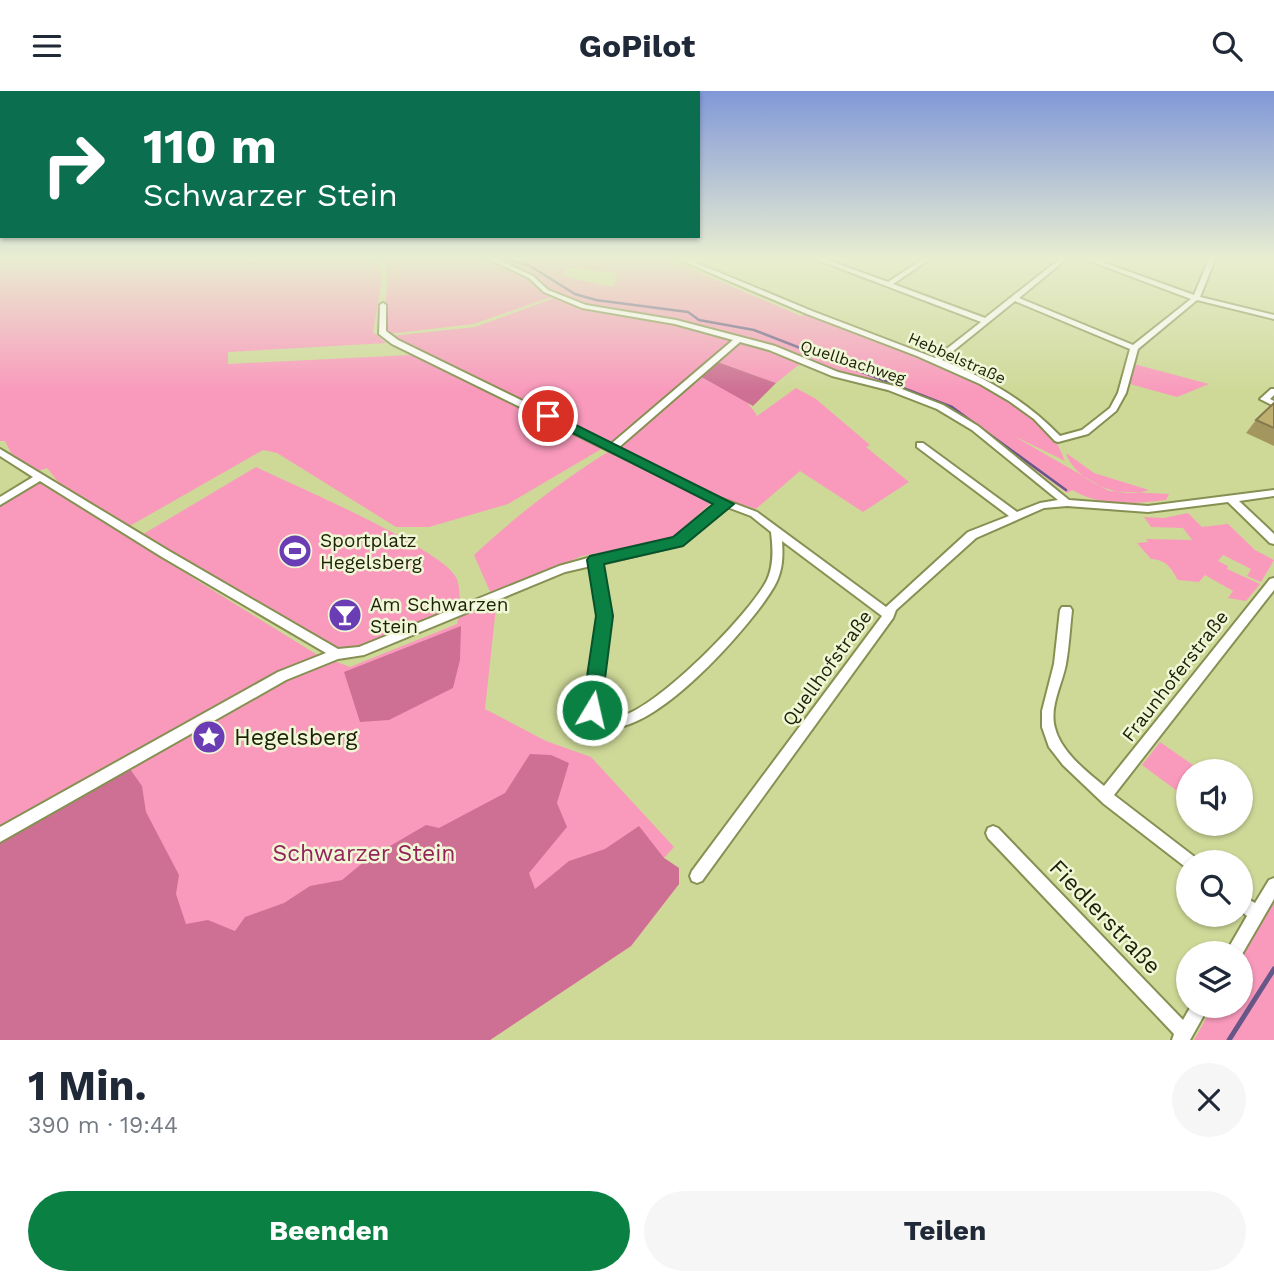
<!DOCTYPE html>
<html lang="de">
<meta charset="utf-8">
<style>
body{margin:0;font-family:"Work Sans",sans-serif;background:#f6f6f7;color:#1f2937;height:100vh;display:flex;flex-direction:column;font-size:26px;white-space:nowrap}
*{box-sizing:border-box;margin:0}
p{font-size:23px;color:#747a83}
.icon{flex:none;width:38px;height:38px;fill:none;stroke:currentColor;stroke-width:2;stroke-linecap:round;stroke-linejoin:round}
.map{position:relative;height:949px;overflow:hidden}
.panel{display:flex;flex-direction:column;background:#fff;flex:1}
.panel>*{flex:none}
.top-card{position:absolute;left:0px;top:0px;width:700px;height:147px;box-shadow:0 2px 5px #0004;background:#0b6e4f;color:#fff;overflow:hidden}
.buttons{position:absolute;left:1176px;top:668px;display:grid;gap:14px}
.buttons a{display:grid;place-items:center;width:77px;height:77px;border-radius:50%;background:#fff;box-shadow:0 2px 5px #0004;font-size:35px}
.pin{position:absolute;display:grid;place-items:center;width:60px;height:60px;color:#fff;margin:-30px;border:4px solid #fff;border-radius:50%;box-shadow:0 2px 7px #0007}
.me{position:absolute;width:77px;margin:-38px;rotate:9deg;stroke-linejoin:round;filter:drop-shadow(0 0 5px #0008)}
.turn{display:flex;align-items:center;gap:24px;height:147px;padding:0 28px;font-size:32px}
.turn .icon{width:91px;height:91px;stroke-width:2.5}
.turn b{display:block;font-size:49px;line-height:60px}
.round{display:grid;place-items:center;flex:none;width:74px;height:74px;border-radius:37px;background:#f6f6f7}
.head{display:flex;align-items:center;justify-content:space-between;height:119px;padding:0 28px}
h1{font-size:42px;font-weight:700;line-height:52px}
.cta{display:flex;gap:14px;margin-top:auto;padding:14px 28px}
.cta a{flex:1;height:80px;border-radius:42px;background:#0b8043;color:#fff;font-size:28px;font-weight:700;line-height:80px;text-align:center}
.cta a+a{background:#f6f6f7;color:#1f2937}
header{display:flex;justify-content:space-between;align-items:center;height:91px;padding:0 28px;background:#fff;font-size:32px;font-weight:700}
.map>svg:first-child{display:block}
.green{fill:#f99abd;fill-rule:evenodd}
.forest{fill:#ce7094}
.lines{fill:none;stroke-linecap:round;stroke-linejoin:round}
.stream-far1{stroke:#675788;stroke-width:2.5}
.stream{stroke:#675788;stroke-width:5}
.minor-casing{stroke:#869052;stroke-width:4}
.minor{fill:#fff;fill-rule:evenodd}
.wall{fill:#a3965f}
.building{fill:#beaf6e;stroke:#857a4d;stroke-width:2}
.route{fill:#0b8043;stroke:#07532c;stroke-width:2}
.labels{text-anchor:middle;dominant-baseline:central;stroke-width:5;stroke-linejoin:round;paint-order:stroke}
.far-street-label{font-size:16px;fill:#1d2107;stroke:#f0f7d6}
.poi-label{font-size:19px;fill:#1d2107;stroke:#f0f7d6;text-anchor:start}
.street-label{font-size:19px;fill:#1d2107;stroke:#f0f7d6}
.near-poi-label{font-size:23px;fill:#1d2107;stroke:#f0f7d6;text-anchor:start}
.near-park-label{font-size:23px;fill:#942359;stroke:#f0f7d6}
.near-street-label{font-size:23px;fill:#1d2107;stroke:#f0f7d6}
</style>
<header><svg class="icon" aria-label="menu" viewBox="0 0 24 24"><path d="M4 6h16M4 12h16M4 18h16"/></svg>GoPilot<svg class="icon" aria-label="search" viewBox="0 0 24 24"><circle cx="10" cy="10" r="6"/><path d="M15 15l6 6"/></svg></header>
<div class="map">
<svg width="1274" height="949" viewBox="0 0 1274 949">
<rect width="100%" height="100%" fill="#ced998"/>
<!-- green -->
<path class="green" d="M 0,166 L 378,166 L 382,189 L 373,241 L 386,252 L 228,261 L 228,273 L 411,264 L 603,357 L 508,413 L 429,436 L 396,436 L 277,362 L 263,359 L 128,436 L 63,397 L 47,377 L 36,381 L 13,366 L 5,350 L 0,350 Z
M 382,166 L 485,166 L 525,184 L 554,205 L 473,233 L 388,243 L 384,240 C 381,215 394,191 382,166 Z
M 492,166 L 663,166 L 801,225 L 806,222 L 935,272 L 1020,315 L 1036,327 L 1057,352 L 1065,370 L 1014,345 L 1109,400 L 1169,403 L 1166,409 C 1130,413 1105,417 1072,399 L 1067,402 L 978,337 L 940,314 L 839,282 L 764,253 L 677,230 L 585,215 L 547,199 L 532,185 ZM 567,176 L 616,182 L 617,189 L 612,196 L 563,185 Z
M 557,206 L 584,217 L 674,233 L 732,249 L 610,353 L 391,245 L 475,236 Z
M 738,252 L 766,257 L 801,272 L 776,292 L 715,270 Z
M 1134,273 L 1209,293 L 1177,306 L 1130,293 Z
M 698,284 C 719,295 747,304 757,325 L 796,297 L 816,308 L 870,354 L 866,356 L 909,391 L 863,421 L 800,380 L 756,418 L 717,406 L 617,356 Z
M 611,359 L 713,410 L 677,443 L 663,450 L 582,465 L 491,503 L 474,464 C 517,424 561,390 611,359 Z
M 1066,362 L 1094,382 L 1149,399 C 1122,410 1074,390 1066,362 Z
M 256,376 C 291,393 446,459 457,488 C 460,496 459,507 461,515 L 360,557 L 338,560 L 140,445 Z
M 38,391 L 316,563 L 350,576 L 457,533 L 460,522 L 497,507 L 485,618 L 546,650 L 591,666 L 674,756 L 664,767 L 679,777 L 679,793 L 631,855 L 490,949 L 0,949 L 0,414 Z
M 1188,422 L 1202,436 L 1228,433 L 1255,459 L 1274,469 L 1261,491 L 1247,485 L 1251,478 L 1223,464 L 1218,470 L 1228,475 L 1227,478 L 1260,493 L 1246,510 L 1228,507 L 1233,500 L 1205,484 L 1199,491 L 1178,489 C 1170,476 1167,469 1151,468 L 1137,452 L 1148,451 L 1146,448 L 1192,449 L 1183,437 L 1151,436 L 1144,426 L 1164,427 Z
M 1160,651 L 1203,681 L 1188,681 L 1188,708 L 1142,674 Z
M 1274,808 L 1274,949 L 1194,949 L 1213,915 L 1241,915 L 1241,867 Z"/>
<!-- forest -->
<path class="forest" d="M 715,270 L 776,292 L 753,315 L 698,284 Z
M 461,535 L 460,569 L 453,597 L 389,629 L 360,631 L 344,581 Z
M 530,663 L 551,664 L 569,672 L 557,712 L 567,736 L 529,782 L 535,798 L 569,770 L 605,758 L 639,735 L 664,767 L 679,777 L 679,793 L 631,855 L 490,949 L 0,949 L 0,751 L 130,678 L 142,695 L 146,721 L 179,784 L 176,803 L 186,833 L 208,829 L 235,840 L 245,826 L 284,812 L 310,795 L 342,789 L 366,769 L 426,734 L 439,737 L 505,702 Z"/>
<g class="lines">
<!-- stream-far1 -->
<path class="stream-far1" d="M 499,166 L 530,175 L 575,203 L 596,209 L 688,221 L 699,229 L 754,239 L 952,316 L 1066,399"/>
<!-- stream -->
<path class="stream" d="M 1229,949 L 1274,878"/>
<defs>
<path id="minor" d="M 485,166 L 493,166 L 533,185 L 548,199 L 586,214 L 676,229 L 775,255 L 838,281 L 894,295 L 943,314 L 978,335 L 1069,409 L 1148,415 L 1274,399 L 1274,405 L 1239,410 L 1274,443 L 1274,453 L 1270,452 L 1228,411 L 1148,421 L 1067,415 L 1044,417 L 976,447 L 896,519 L 893,527 L 702,790 L 697,792 L 692,790 L 690,785 L 692,780 L 882,525 L 782,450 C 783,464 783,478 776,492 C 758,528 640,664 595,632 C 591,630 588,623 586,619 L 598,525 L 591,475 L 565,481 L 364,564 L 338,568 L 286,589 L 0,751 L 0,736 L 278,581 L 326,562 L 162,466 L 40,390 L 0,414 L 0,406 L 33,386 L 0,365 L 0,358 L 169,460 L 338,558 L 359,556 L 559,475 L 595,465 L 598,466 L 674,448 L 717,413 L 392,253 L 379,243 L 380,214 L 383,212 L 386,214 L 386,240 L 398,249 L 611,353 L 733,249 L 675,233 L 582,217 L 544,201 L 529,187 ZM 740,251 L 769,259 L 832,285 L 888,299 L 937,318 L 972,339 L 1058,409 L 1040,412 L 1017,421 L 923,352 L 917,352 L 917,356 L 1009,425 L 968,441 L 886,516 L 757,421 L 720,407 L 618,357 ZM 727,416 L 751,425 L 771,441 C 773,457 774,474 767,489 C 750,523 655,620 618,626 C 613,626 607,625 602,624 L 598,618 L 610,525 L 601,473 L 681,454 L 721,418 Z
M 673,166 L 682,166 L 812,220 L 935,267 L 981,231 L 810,166 L 819,166 L 888,191 L 926,166 L 933,166 L 893,193 L 985,227 L 1062,166 L 1069,166 L 1019,207 L 1133,254 L 1191,208 L 1079,166 L 1088,166 L 1194,204 L 1210,166 L 1216,166 L 1200,206 L 1274,224 L 1274,228 L 1197,209 L 1138,258 L 1126,302 L 1116,320 L 1088,343 L 1058,351 L 1055,350 L 1034,328 L 1009,310 L 980,293 L 917,265 L 807,223 ZM 1015,210 L 1130,258 L 1118,302 L 1110,317 L 1082,339 L 1060,345 C 1025,309 988,288 942,269 Z
M 1271,298 L 1274,298 L 1274,304 L 1270,308 L 1274,310 L 1274,315 L 1260,308 Z
M 1274,487 L 1274,499 L 1114,704 L 1196,767 L 1198,772 L 1188,772 L 1188,778 L 1104,713 L 1063,674 L 1049,656 L 1042,636 L 1042,620 L 1054,573 L 1060,519 L 1062,516 L 1070,516 L 1072,519 C 1070,537 1069,556 1066,573 C 1062,594 1049,616 1055,637 C 1061,661 1086,680 1104,695 L 1270,488 Z
M 993,735 L 998,737 L 1183,929 L 1191,915 L 1209,915 L 1190,949 L 1172,949 L 1174,943 L 988,747 L 986,742 L 988,737 Z
M 1274,787 L 1274,808 L 1241,865 L 1241,863 L 1225,863 L 1247,825 L 1241,820 L 1241,804 L 1255,812 L 1269,789 Z"/>
</defs>
<!-- minor casing -->
<use href="#minor" class="minor-casing"/>
<!-- minor -->
<use href="#minor" class="minor"/>
</g>
<!-- wall -->
<path class="wall" d="M 1274,312 L 1274,355 L 1246,342 L 1256,329 Z"/>
<!-- building -->
<path class="building" d="M 1274,312 L 1274,337 L 1256,329 Z"/>
<!-- sky -->
<linearGradient id="sky" x2="0" y2="1"><stop stop-color="#8198d8"/><stop offset="0.56" stop-color="#e9eed1"/><stop offset="1" stop-color="#e9eed1" stop-opacity="0"/></linearGradient>
<rect width="1274" height="299" fill="url(#sky)"/>
<!-- route -->
<path class="route" d="M 543,322 L 552,322 L 734,413 L 683,455 L 604,473 L 613,525 L 601,619 L 598,625 L 592,627 L 585,625 L 582,619 L 596,525 L 587,469 L 590,465 L 673,446 L 713,413 L 543,327 Z"/>
<!-- icons -->
<defs>
<symbol id="stadium-disc" viewBox="-11 -11 22 22"><circle r="9.5" fill="#6b3db5" stroke="#f0f7d6"/><path d="M0-5a6.5 5 0 1 0 0 10a6.5 5 0 1 0 0-10ZM-3.5-1.8h7v3.6h-7Z" fill="#fff"/></symbol>
<symbol id="bar-disc" viewBox="-11 -11 22 22"><circle r="9.5" fill="#6b3db5" stroke="#f0f7d6"/><path d="M-6-5H6L.8 .8V4.5H3.5V6h-7V4.5H-.8V.8Z" fill="#fff"/></symbol>
<symbol id="sight-disc" viewBox="-11 -11 22 22"><circle r="9.5" fill="#6b3db5" stroke="#f0f7d6"/><path d="M0-6L1.8-2.2L6-1.7L2.9 1.2L3.7 5.4L0 3.3L-3.7 5.4L-2.9 1.2L-6-1.7L-1.8-2.2Z" fill="#fff"/></symbol>
</defs>
<g fill-rule="evenodd">
<use href="#stadium-disc" x="276" y="441" width="38" height="38"/>
<use href="#bar-disc" x="326" y="505" width="38" height="38"/>
<use href="#sight-disc" x="190" y="627" width="38" height="38"/>
</g>
<g class="labels">
<!-- far-street labels -->
<g class="far-street-label">
<text transform="translate(957 267) rotate(24)">Hebbelstraße</text>
<text transform="translate(853 271) rotate(18)">Quellbachweg</text>
</g>
<!-- poi labels -->
<g class="poi-label">
<text x="320" y="449">Sportplatz<tspan x="320" dy="22">Hegelsberg</tspan></text>
<text x="370" y="513">Am Schwarzen<tspan x="370" dy="22">Stein</tspan></text>
</g>
<!-- street labels -->
<g class="street-label">
<text transform="translate(827 577) rotate(-54)">Quellhofstraße</text>
<text transform="translate(1175 585) rotate(-52)">Fraunhoferstraße</text>
</g>
<!-- near-poi labels -->
<g class="near-poi-label">
<text x="234" y="646">Hegelsberg</text>
</g>
<!-- near-park labels -->
<g class="near-park-label">
<text x="364" y="762">Schwarzer Stein</text>
</g>
<!-- near-street labels -->
<g class="near-street-label">
<text transform="translate(1105 826) rotate(46)">Fiedlerstraße</text>
</g>
</g>
</svg>
<div class="buttons">
<a><svg class="icon" aria-label="sound" viewBox="0 0 24 24"><path d="M4 9h4l5-4v14l-5-4H4zM17 9q2 3 0 6"/></svg></a>
<a><svg class="icon" aria-label="search" viewBox="0 0 24 24"><circle cx="10" cy="10" r="6"/><path d="M15 15l6 6"/></svg></a>
<a><svg class="icon" aria-label="layers" viewBox="0 0 24 24"><path d="M12 4l9 5-9 5-9-5zM3 14l9 5 9-5"/></svg></a>
</div>
<div class="pin" style="left:548px;top:325px;background:#d93025"><svg class="icon" aria-label="arrive" viewBox="0 0 24 24"><path d="M6 21V4h12l-3 4 3 4H6"/></svg></div>
<svg class="me" style="left:592px;top:619px" viewBox="-20 -20 40 40"><circle r="17" fill="#0b8043" stroke="#fff" stroke-width="3"/><path d="M0-11L8 9 0 5-8 9z" fill="#fff"/></svg>
<div class="top-card">
<div class="turn"><svg class="icon" aria-label="right" viewBox="0 0 24 24"><path d="M7 20v-9h11M14 6l5 5-5 5"/></svg><div><b>110 m</b>Schwarzer Stein</div></div>
</div>
</div>
<section class="panel">
<div class="head"><div><h1>1 Min.</h1><p>390 m · 19:44</p></div><a class="round"><svg class="icon" aria-label="close" viewBox="0 0 24 24"><path d="M6 6l12 12M18 6L6 18"/></svg></a></div>
<div class="cta"><a>Beenden</a><a>Teilen</a></div>
</section>
